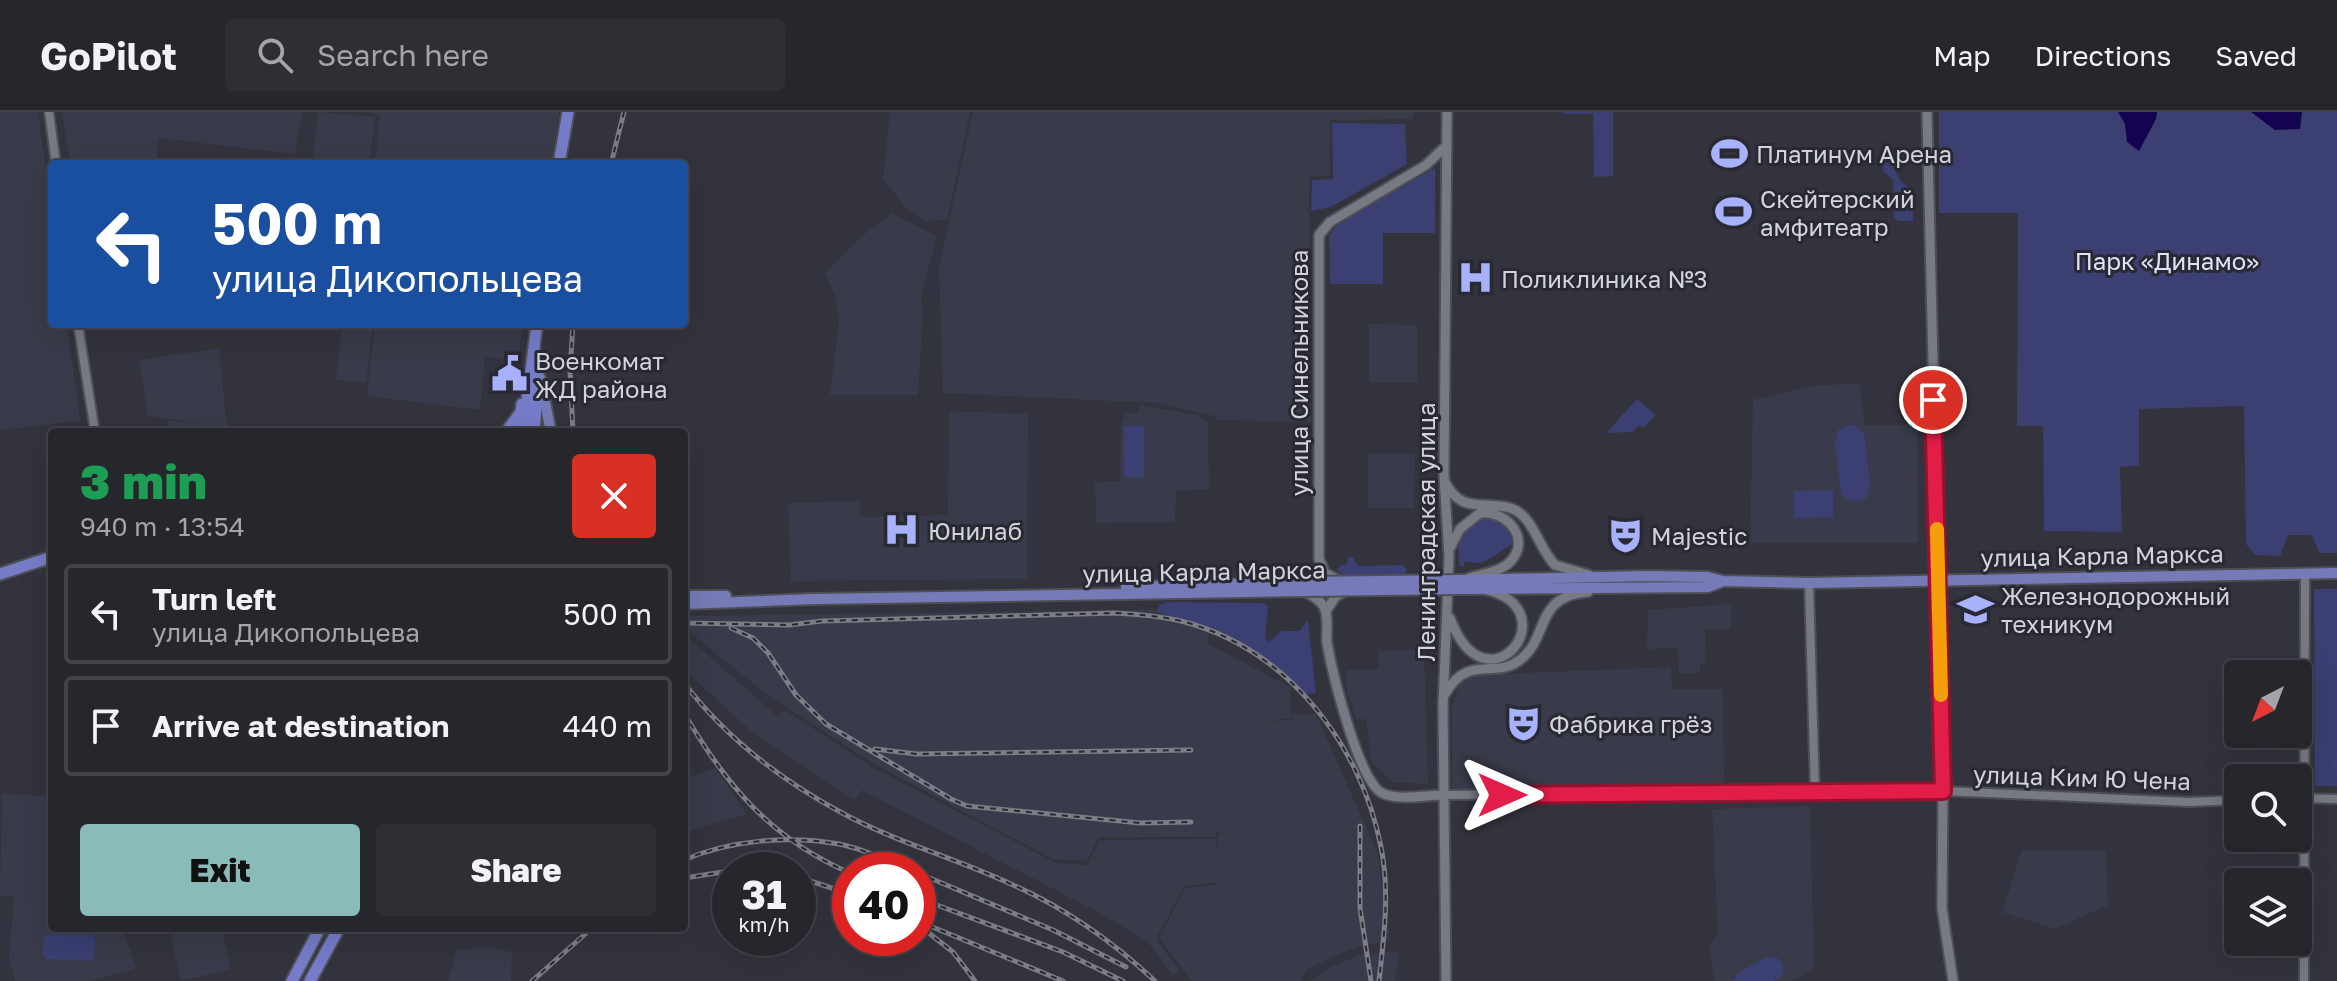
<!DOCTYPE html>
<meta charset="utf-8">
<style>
body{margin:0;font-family:"Golos Text",sans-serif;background:#2e2e35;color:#f1f3f6;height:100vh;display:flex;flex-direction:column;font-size:30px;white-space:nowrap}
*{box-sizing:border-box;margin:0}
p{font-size:26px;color:#a4a5aa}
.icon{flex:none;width:44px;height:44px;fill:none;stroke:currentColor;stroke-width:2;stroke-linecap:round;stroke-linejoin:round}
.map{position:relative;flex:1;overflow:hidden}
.panel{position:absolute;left:48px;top:316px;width:640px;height:504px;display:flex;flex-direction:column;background:#26262d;border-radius:8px;box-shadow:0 8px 32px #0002,0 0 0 2px #424349}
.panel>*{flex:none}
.banner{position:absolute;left:48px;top:48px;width:640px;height:168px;border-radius:8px;box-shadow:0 8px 32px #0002,0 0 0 2px #424349;background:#1a4fa0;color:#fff;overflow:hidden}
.needle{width:52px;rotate:222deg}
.buttons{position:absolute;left:2224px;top:548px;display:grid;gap:16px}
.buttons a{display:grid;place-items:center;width:88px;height:88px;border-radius:8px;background:#26262d;box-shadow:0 8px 32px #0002,0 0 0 2px #424349;font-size:40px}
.speed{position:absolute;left:712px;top:740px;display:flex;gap:16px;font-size:40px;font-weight:700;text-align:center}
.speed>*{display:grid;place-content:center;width:104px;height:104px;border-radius:50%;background:#26262d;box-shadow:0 8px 32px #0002,0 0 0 2px #424349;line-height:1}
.speed small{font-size:20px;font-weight:400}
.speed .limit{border:12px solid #d22;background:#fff;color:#111}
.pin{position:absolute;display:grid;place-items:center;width:68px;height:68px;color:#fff;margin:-34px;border:4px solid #fff;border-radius:50%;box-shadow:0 2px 8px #0007}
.me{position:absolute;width:88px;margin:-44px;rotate:90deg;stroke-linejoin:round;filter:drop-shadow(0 0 6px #0008)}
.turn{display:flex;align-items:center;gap:28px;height:168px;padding:0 32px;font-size:36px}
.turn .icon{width:104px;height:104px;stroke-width:2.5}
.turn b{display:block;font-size:56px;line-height:68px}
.round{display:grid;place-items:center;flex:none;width:84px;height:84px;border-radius:8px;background:#2e2e35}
.headline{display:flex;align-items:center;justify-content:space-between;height:136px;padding:0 32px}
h1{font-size:48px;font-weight:800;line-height:60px;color:#1e9e55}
.action{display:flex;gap:16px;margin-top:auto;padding:16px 32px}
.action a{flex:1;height:92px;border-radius:8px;background:#8bbbb9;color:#111;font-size:32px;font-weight:800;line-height:92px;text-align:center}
.action a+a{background:#2e2e35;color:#f1f3f6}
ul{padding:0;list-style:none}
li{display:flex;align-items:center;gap:24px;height:100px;margin:0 16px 12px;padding:0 16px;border:4px solid #424349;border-radius:8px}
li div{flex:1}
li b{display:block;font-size:30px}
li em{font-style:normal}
header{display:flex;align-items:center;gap:48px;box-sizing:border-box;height:112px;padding:0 40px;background:#26262d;border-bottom:2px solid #424349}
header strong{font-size:38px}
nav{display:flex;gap:44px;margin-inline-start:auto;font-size:28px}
.search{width:560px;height:72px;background:#2e2e35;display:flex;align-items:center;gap:20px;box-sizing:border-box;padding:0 28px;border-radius:8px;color:#a4a5aa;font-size:30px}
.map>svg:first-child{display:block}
.built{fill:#393b4a}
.green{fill:#3b3f71}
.water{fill:#130350}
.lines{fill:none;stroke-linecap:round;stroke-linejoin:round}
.tertiary-casing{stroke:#4e4f56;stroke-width:12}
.secondary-casing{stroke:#4e4f56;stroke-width:13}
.primary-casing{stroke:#4e4f56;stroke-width:14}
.trunk-casing{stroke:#4e4f56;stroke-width:15}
.tertiary{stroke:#777983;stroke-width:8}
.secondary{stroke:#777983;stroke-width:9}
.primary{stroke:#767bb7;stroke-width:10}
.trunk{stroke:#767cc8;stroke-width:11}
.rail-casing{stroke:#7c7d85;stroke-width:5}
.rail{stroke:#282932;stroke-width:2;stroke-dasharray:6;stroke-linecap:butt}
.primary-bridge-casing{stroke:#4e4f56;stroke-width:14;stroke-linecap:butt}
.primary-bridge{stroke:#767bb7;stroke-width:10}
.route-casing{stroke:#92132f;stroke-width:20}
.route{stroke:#e11d48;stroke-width:14}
.slow{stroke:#f59e0b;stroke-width:14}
.labels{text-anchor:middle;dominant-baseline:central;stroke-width:6;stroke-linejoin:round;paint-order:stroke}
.poi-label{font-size:24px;fill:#d3d4d9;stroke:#282932;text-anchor:start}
.park-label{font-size:24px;fill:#dee2f9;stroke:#282932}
.street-label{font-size:24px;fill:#d3d4d9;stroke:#282932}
</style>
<header>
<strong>GoPilot</strong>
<div class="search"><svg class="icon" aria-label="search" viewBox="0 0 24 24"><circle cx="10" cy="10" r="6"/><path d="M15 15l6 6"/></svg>Search here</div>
<nav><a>Map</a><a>Directions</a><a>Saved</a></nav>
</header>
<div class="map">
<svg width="2337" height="869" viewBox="0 0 2337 869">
<rect width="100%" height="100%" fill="#32333c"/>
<!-- built -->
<path class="built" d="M 0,0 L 38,0 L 52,103 L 52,212 L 67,212 L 80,309 L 0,318 Z
M 62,0 L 302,0 L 295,42 L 159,26 L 156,52 L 70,52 Z
M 318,0 L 375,5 L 369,52 L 312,52 Z
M 368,0 L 559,0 L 552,52 L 375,52 L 380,2 Z
M 890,0 L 970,0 L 947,108 L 925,109 L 903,93 L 883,66 Z
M 973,0 L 1413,0 L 1413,7 L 1330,8 L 1330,64 L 1309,65 L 1311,310 L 1216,308 L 1214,304 L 1157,291 L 943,281 L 939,155 Z
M 892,101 L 937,124 L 921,185 L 923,201 L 918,283 L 830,283 L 839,209 L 835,184 L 825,161 L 862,124 Z
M 342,212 L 373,212 L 366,271 L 336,268 Z
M 375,212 L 523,212 L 518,248 L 485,245 L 480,298 L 367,284 Z
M 1369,212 L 1417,213 L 1417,271 L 1369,270 Z
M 219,236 L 227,316 L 236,317 L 236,320 L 166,320 L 168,308 L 203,312 L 148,304 L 139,248 Z
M 1859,272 L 1865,313 L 1917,313 L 1918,431 L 1750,431 L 1753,288 L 1817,273 Z
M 1139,293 L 1198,303 L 1208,311 L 1209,377 L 1176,379 L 1175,410 L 1096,411 L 1095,370 L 1120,369 L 1121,313 L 1126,301 L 1139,301 Z
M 949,299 L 1028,302 L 1027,467 L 791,469 L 788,391 L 860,389 L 861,405 L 948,403 Z
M 1368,342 L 1415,342 L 1414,396 L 1368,396 Z
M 1731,492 L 1731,517 L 1705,518 L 1706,551 L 1700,552 L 1700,561 L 1679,561 L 1678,536 L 1647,537 L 1648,498 Z
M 1206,497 L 1208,532 L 1290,575 L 1291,606 L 1267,609 L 1292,608 L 1292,602 L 1316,602 L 1378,742 L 1390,829 L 1359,834 L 1325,848 L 1307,858 L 1301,869 L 1192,869 L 1159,826 L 1185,776 L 1216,773 L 1218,770 L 1184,774 L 1156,827 L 1180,859 L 1172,863 L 1147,829 L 1098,800 L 862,678 L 854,688 L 749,617 L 684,558 L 684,522 L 777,604 L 785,598 L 872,655 L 1056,751 L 1087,753 L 1100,728 L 1216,727 L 1218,742 L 1218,721 L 1235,720 L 1215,720 L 1216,725 L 1099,725 L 1087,749 L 1053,747 L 874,652 L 772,586 L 684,516 L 684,504 Z
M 1424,537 L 1428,672 L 1392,670 L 1371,650 L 1366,607 L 1356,608 L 1346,574 L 1346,558 L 1379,557 L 1379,539 Z
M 1671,555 L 1672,577 L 1723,577 L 1724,674 L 1452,679 L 1452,593 L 1459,574 L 1467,565 L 1473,563 Z
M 715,656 L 747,702 L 684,720 L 684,667 Z
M 2,681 L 52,685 L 52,816 L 123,816 L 136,856 L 91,869 L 15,869 L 9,847 L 14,785 L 0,783 Z
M 1810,694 L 1814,856 L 1792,869 L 1714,869 L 1709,836 L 1718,821 L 1712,697 Z
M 2022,738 L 2106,738 L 2108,793 L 2055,817 L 2002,800 Z
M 169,816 L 222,816 L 231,857 L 181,869 Z
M 486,835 L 512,840 L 511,869 L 448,869 L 457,838 Z
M 1399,840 L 1395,869 L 1310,869 L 1331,855 L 1365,841 Z"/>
<!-- green -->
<path class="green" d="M 1563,0 L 1613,0 L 1613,64 L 1594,65 L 1593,2 L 1563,2 Z
M 1939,0 L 2337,0 L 2337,441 L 2320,441 L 2311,423 L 2288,423 L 2280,444 L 2255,443 L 2246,432 L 2244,294 L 2139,297 L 2139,353 L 2120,355 L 2122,420 L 2044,419 L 2043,314 L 2017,314 L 2018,101 L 1939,101 Z
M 1332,11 L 1405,12 L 1407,52 L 1331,95 L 1311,99 L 1312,68 L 1333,67 Z
M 1891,50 L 1900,68 L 1912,79 L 1913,109 L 1898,109 L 1894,105 L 1893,68 L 1883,59 L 1883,51 Z
M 1435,56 L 1435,121 L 1383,121 L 1383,172 L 1330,172 L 1329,123 L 1339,110 Z
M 1637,287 L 1656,303 L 1644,315 L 1638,314 L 1632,320 L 1606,321 Z
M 1849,313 L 1855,313 L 1864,321 L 1870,373 L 1867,385 C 1858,392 1849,391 1841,382 L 1835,330 L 1838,318 Z
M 1124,314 L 1144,314 L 1144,366 L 1124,365 Z
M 1833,378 L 1833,405 L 1794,406 L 1794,379 Z
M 1483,404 L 1503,408 L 1513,424 L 1513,432 L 1482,451 L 1464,450 L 1464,455 L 1459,454 L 1458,425 Z
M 1348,445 L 1353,445 L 1358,454 L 1403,453 L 1407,457 L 1404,463 L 1345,465 L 1337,458 L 1341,453 L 1347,452 Z
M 2314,477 L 2337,477 L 2337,674 L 2315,674 Z
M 1165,490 L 1263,491 L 1268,494 L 1265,526 L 1269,530 L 1281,519 L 1299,519 L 1308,508 L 1316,581 L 1306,582 C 1278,555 1247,532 1212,517 C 1194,509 1174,507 1157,499 L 1159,494 Z
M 47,822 L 92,823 L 95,827 L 94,847 L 91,849 L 46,847 L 43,842 L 43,827 Z
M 1766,845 L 1776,845 C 1786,853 1786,863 1774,869 L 1733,869 L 1738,861 Z"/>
<!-- water -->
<path class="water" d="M 2118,0 L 2157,0 L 2156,7 L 2139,39 L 2127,30 L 2125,12 Z
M 2251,0 L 2302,0 L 2300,17 L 2275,18 Z"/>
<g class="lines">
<defs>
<path id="tertiary" d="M 49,0 L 56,52
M 78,212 L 95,320
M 1809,471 L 1815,681
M 1444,683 L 1943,679 L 2189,690 L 2238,688
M 2298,686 L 2337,687
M 2304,869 L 2305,461"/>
<path id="secondary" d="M 1927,0 L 1943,672 L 1942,796 L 1953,869
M 1445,370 C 1462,404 1485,387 1513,397 C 1534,406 1539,437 1555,453 L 1589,463
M 1450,436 L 1460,417 L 1480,401 C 1507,398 1532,427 1510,450 C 1500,460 1482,462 1469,466
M 1340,469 L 1325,461 L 1319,447 L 1319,123 L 1330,110 L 1426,53 L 1447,33
M 1305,479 C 1312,484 1320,487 1324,495 C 1329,504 1326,520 1327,531 C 1332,559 1358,668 1382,681 C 1398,689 1426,683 1444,683
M 1326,499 L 1336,484 L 1346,479
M 1450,506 C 1486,604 1570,499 1487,478
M 1445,582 C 1469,540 1495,569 1521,547 C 1550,524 1534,484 1588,480
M 1446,869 L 1443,594 L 1449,444 L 1444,364 L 1447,0"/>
<path id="primary" d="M 534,253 L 540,266 L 551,320
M 1460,468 L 1647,464 L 1708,465 L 1723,469 L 1809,471 L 2337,461
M 1126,475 L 1304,470
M 1460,477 L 1708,475 L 1723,469
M 684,484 L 726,484
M 684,492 L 814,487 L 1305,479"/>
<path id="trunk" d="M 559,52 L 568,0
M 506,320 L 521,300 L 522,292
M 523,320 L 537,212
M 534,320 L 537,282 L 534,265
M 0,462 L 52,445
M 292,869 L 320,816
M 310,869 L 339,816"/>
</defs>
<!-- tertiary casing -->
<use href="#tertiary" class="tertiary-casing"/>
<!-- secondary casing -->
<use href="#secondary" class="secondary-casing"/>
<!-- primary casing -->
<use href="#primary" class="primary-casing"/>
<!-- trunk casing -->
<use href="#trunk" class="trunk-casing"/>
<!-- tertiary -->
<use href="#tertiary" class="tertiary"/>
<!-- secondary -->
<use href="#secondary" class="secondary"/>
<!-- primary -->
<use href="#primary" class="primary"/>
<!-- trunk -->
<use href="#trunk" class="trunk"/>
<defs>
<path id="rail" d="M 611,52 L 624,0
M 573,320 L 570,259 L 573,212
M 684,511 L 789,513 L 822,509 L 1115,501 C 1137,502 1159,504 1181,509 C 1287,536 1361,632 1381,735 C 1390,779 1384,825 1379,869
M 731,516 L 753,526 L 768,541 L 796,583 L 826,612 L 951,687 L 967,694 L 1140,711 L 1191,710
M 684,571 C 727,627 782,669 844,702 C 898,731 958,747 1013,773 C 1065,796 1114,831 1155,869
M 684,601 C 726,673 771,727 850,761
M 875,637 L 916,642 L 1191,638
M 1360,714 L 1360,796 L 1371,869
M 684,748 C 730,728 790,723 839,732 C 863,737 887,748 910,758
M 736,758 L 756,758
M 918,761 L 1053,818 L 1126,855
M 798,765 L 850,782
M 684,766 L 730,759
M 918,786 L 1063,840 L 1123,869
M 918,809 L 1063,869
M 925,818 L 953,840 L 975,869
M 532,869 L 592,816"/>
</defs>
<!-- rail casing -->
<use href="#rail" class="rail-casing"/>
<!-- rail -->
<use href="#rail" class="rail"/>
<defs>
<path id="primary-bridge" d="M 1304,470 L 1460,468
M 1305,479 L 1460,477"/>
</defs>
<!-- primary-bridge casing -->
<use href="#primary-bridge" class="primary-bridge-casing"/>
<!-- primary-bridge -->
<use href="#primary-bridge" class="primary-bridge"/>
</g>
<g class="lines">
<defs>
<path id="route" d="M 1502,683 L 1943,679 L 1933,288"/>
</defs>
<!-- route casing -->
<use href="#route" class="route-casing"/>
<!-- route -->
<use href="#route" class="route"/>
<!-- slow -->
<path class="slow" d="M 1937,417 L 1941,583"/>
</g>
<!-- icons -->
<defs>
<symbol id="stadium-bare" viewBox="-9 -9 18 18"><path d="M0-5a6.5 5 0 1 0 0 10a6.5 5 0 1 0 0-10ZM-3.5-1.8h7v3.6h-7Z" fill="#a7b1fc" stroke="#282932" stroke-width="2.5" paint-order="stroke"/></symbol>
<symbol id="hospital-bare" viewBox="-9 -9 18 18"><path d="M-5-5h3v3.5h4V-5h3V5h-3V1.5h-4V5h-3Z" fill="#a7b1fc" stroke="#282932" stroke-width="2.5" paint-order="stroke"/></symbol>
<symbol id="civic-bare" viewBox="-9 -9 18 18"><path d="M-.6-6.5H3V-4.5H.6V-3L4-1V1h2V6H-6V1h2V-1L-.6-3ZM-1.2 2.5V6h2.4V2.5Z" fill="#a7b1fc" stroke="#282932" stroke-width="2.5" paint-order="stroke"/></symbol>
<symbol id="theatre-bare" viewBox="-9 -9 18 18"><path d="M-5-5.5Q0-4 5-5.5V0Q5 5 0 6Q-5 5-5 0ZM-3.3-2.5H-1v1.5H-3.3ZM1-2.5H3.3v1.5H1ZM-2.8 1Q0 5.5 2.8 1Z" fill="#a7b1fc" stroke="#282932" stroke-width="2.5" paint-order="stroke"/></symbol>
<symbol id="university-bare" viewBox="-9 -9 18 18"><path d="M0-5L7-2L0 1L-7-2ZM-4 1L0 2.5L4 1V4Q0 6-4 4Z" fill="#a7b1fc" stroke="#282932" stroke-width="2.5" paint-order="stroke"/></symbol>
</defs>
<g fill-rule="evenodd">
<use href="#stadium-bare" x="1704" y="16" width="51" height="51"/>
<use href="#stadium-bare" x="1708" y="74" width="51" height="51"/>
<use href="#hospital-bare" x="1450" y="140" width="51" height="51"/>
<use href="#civic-bare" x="484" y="236" width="51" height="51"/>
<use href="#hospital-bare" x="876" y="392" width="51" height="51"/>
<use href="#theatre-bare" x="1600" y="398" width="51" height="51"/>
<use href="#university-bare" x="1950" y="472" width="51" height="51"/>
<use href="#theatre-bare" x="1498" y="586" width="51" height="51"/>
</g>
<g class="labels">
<!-- poi labels -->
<g class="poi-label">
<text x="1756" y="41">Платинум Арена</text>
<text x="1760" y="86">Скейтерский<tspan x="1760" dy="28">амфитеатр</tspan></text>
<text x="1501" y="166">Поликлиника №3</text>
<text x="535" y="248">Военкомат<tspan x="535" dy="28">ЖД района</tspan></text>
<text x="928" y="418">Юнилаб</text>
<text x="1651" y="423">Majestic</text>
<text x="2001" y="483">Железнодорожный<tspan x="2001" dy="28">техникум</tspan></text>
<text x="1549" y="611">Фабрика грёз</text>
</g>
<!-- park labels -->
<g class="park-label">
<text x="2167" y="148">Парк «Динамо»</text>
</g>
<!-- street labels -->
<g class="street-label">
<text transform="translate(1298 261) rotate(-90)">улица Синельникова</text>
<text transform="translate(1425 420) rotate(-90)">Ленинградская улица</text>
<text transform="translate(2102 443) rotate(-1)">улица Карла Маркса</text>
<text transform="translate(1204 459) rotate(-1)">улица Карла Маркса</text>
<text transform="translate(2082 665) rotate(2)">улица Ким Ю Чена</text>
</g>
</g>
</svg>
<div class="buttons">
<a><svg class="needle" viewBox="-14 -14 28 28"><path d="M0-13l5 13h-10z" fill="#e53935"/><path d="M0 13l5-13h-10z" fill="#a4a5aa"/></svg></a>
<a><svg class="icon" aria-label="search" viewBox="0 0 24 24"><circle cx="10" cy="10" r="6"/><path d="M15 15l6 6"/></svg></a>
<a><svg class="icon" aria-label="layers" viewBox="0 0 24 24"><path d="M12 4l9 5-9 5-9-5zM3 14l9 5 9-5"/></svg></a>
</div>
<div class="speed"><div>31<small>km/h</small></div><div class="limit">40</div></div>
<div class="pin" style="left:1933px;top:288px;background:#d93025"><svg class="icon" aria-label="arrive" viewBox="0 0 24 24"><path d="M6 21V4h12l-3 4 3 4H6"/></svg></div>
<svg class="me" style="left:1502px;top:683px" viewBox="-20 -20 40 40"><path d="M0-17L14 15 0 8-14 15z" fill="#e11d48" stroke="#fff" stroke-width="4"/></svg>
<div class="banner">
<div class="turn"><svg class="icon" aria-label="left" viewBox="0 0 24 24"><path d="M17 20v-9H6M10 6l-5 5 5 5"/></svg><div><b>500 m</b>улица Дикопольцева</div></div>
</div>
<section class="panel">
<div class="headline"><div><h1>3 min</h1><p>940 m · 13:54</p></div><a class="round" style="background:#d93025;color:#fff"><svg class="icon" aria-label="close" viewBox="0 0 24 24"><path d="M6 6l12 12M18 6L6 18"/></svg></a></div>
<ul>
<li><svg class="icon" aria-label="left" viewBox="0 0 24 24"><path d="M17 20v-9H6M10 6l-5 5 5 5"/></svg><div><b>Turn left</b><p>улица Дикопольцева</p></div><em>500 m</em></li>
<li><svg class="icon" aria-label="arrive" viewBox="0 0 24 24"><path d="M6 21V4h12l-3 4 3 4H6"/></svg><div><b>Arrive at destination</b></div><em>440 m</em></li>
</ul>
<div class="action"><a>Exit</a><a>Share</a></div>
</section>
</div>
